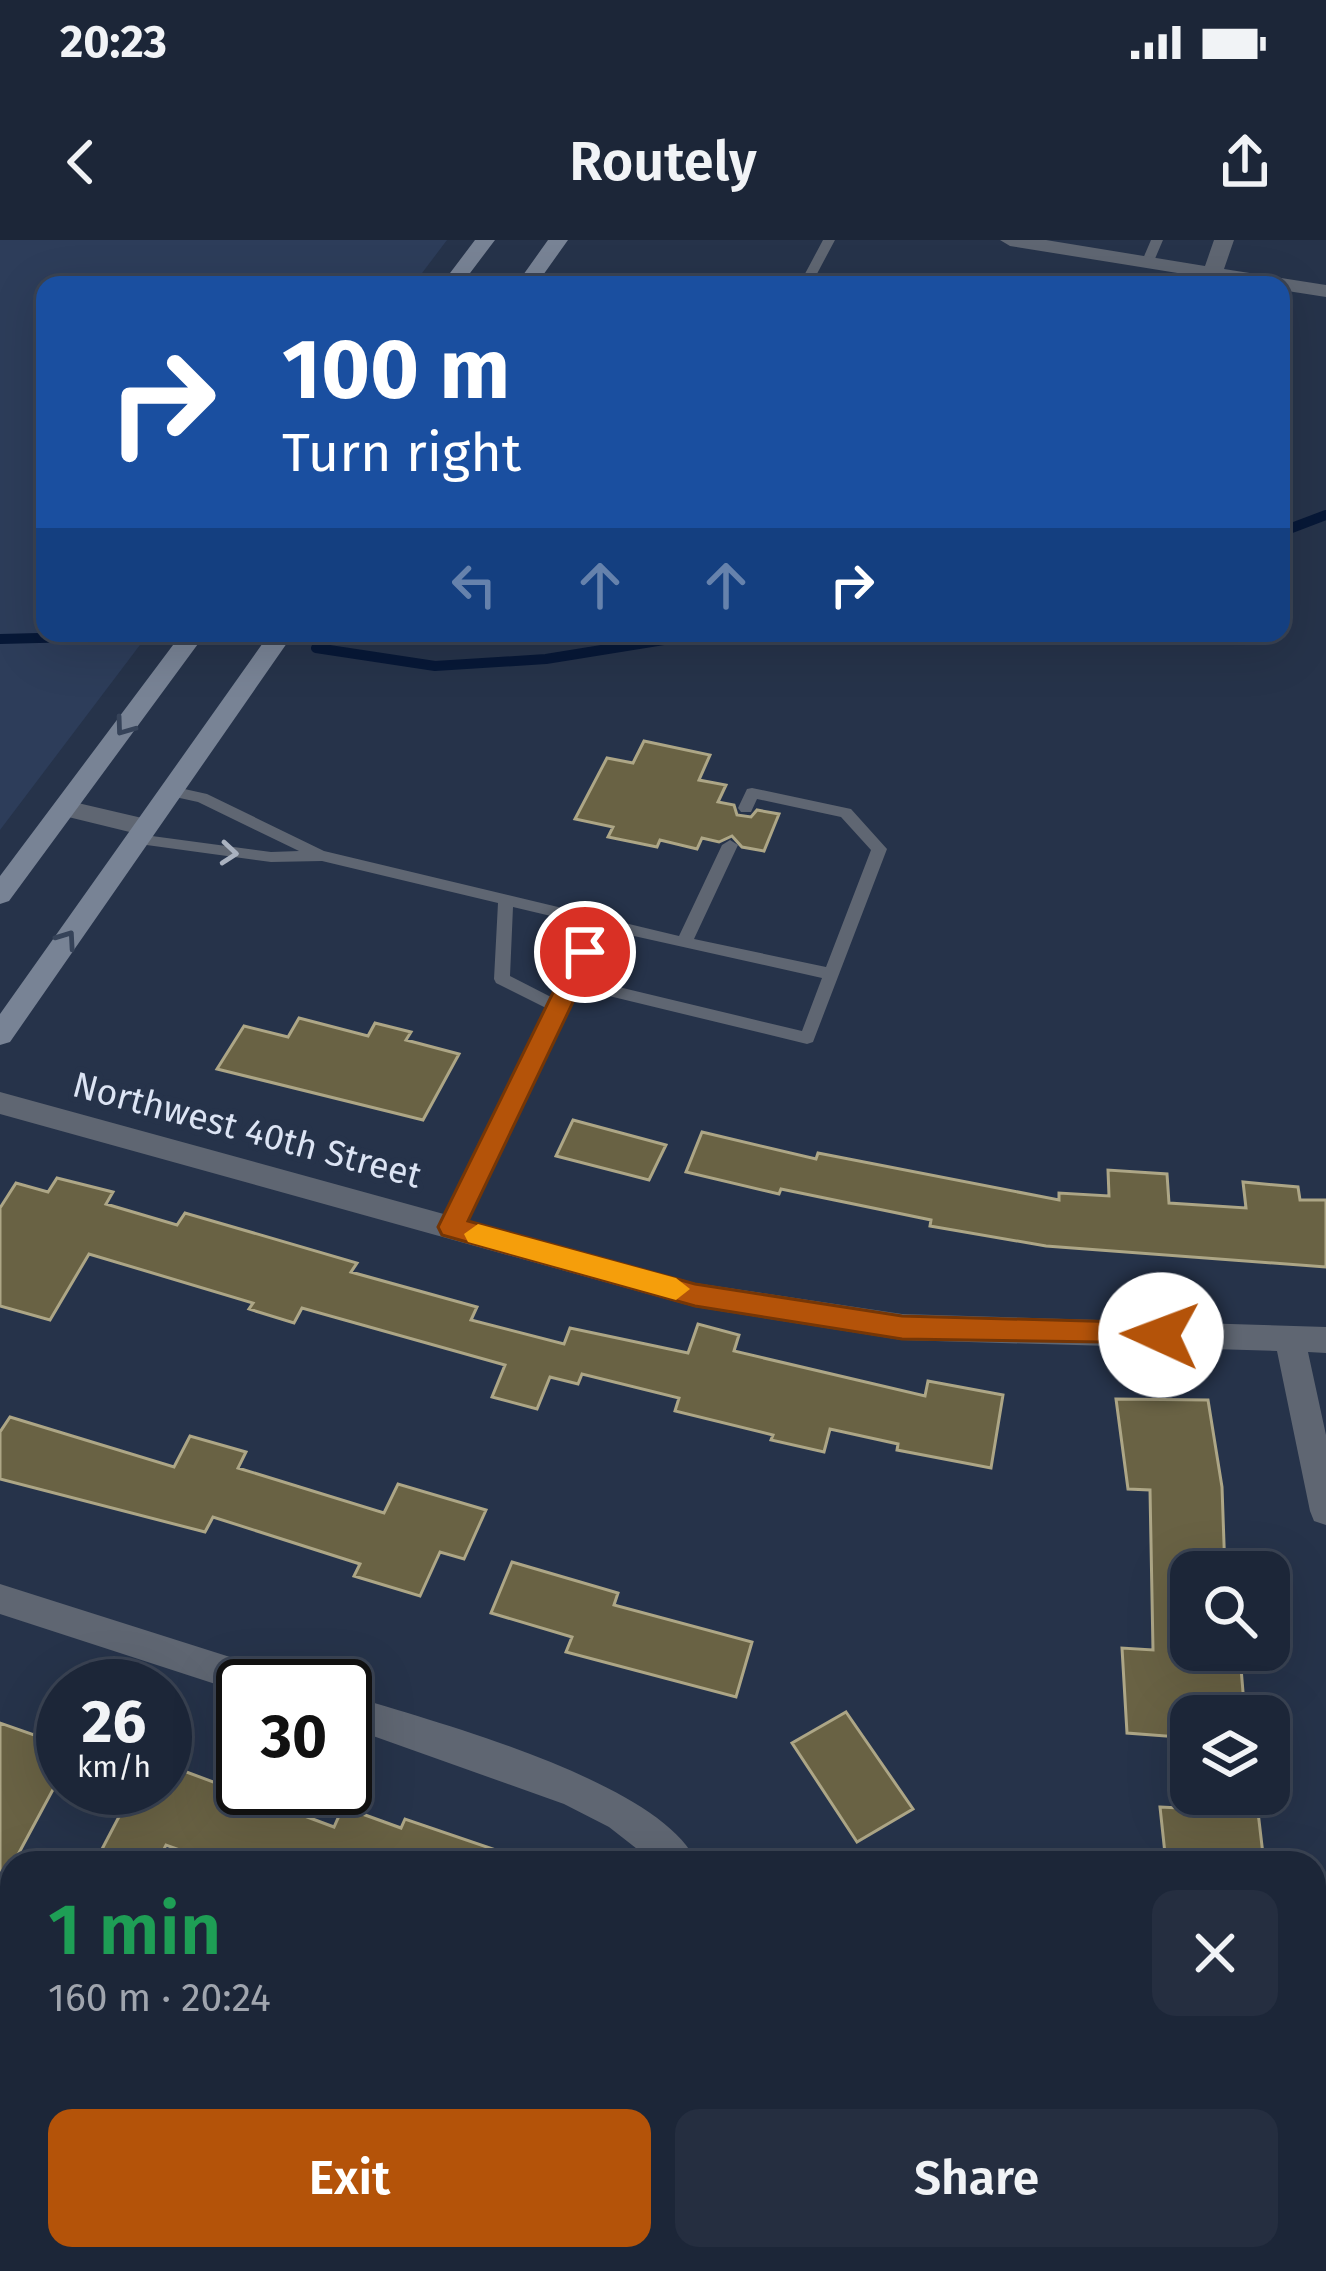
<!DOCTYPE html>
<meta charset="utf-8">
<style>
body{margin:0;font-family:"Fira Sans",sans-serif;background:#252e40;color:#f1f3f6;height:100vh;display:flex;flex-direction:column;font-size:45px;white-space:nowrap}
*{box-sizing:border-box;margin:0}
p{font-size:39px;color:#a0a5ae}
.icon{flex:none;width:66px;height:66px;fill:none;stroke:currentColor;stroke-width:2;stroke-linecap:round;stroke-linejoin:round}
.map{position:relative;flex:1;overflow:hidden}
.sheet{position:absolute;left:0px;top:1611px;width:1326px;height:420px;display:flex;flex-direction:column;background:#1c2638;border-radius:36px 36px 0 0;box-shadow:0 12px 48px #0002,0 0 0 3px #3a4353}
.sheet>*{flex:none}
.banner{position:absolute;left:36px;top:36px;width:1254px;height:366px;border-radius:24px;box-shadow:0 12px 48px #0002,0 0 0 3px #3a4353;background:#1a4fa0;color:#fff;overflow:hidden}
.tools{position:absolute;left:1170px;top:1311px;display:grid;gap:24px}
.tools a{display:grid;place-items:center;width:120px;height:120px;border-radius:24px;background:#1c2638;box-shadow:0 12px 48px #0002,0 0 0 3px #3a4353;font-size:60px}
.speed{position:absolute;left:36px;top:1419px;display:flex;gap:24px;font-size:60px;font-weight:700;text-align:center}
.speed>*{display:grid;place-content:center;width:156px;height:156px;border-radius:50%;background:#1c2638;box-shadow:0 12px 48px #0002,0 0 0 3px #3a4353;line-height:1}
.speed small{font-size:30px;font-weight:400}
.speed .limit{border:6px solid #111;border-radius:18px;background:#fff;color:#111}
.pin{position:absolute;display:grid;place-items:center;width:102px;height:102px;color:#fff;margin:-51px;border:6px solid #fff;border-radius:50%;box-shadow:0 3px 12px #0007}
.me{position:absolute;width:132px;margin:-66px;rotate:272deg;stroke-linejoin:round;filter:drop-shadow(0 0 9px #0008)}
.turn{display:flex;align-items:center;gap:42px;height:252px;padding:0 48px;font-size:54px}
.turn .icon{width:156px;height:156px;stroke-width:2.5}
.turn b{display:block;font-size:84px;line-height:102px}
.lanes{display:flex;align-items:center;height:114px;padding:0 48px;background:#0003;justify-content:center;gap:60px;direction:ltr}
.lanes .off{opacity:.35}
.round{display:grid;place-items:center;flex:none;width:126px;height:126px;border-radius:24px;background:#252e40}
.summary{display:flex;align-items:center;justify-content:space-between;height:204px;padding:0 48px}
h1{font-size:72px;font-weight:600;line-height:90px;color:#1e9e55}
.cta{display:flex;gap:24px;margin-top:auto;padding:24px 48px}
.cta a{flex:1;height:138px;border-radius:24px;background:#b45309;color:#fff;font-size:48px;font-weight:600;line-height:138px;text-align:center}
.cta a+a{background:#252e40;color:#f1f3f6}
.status{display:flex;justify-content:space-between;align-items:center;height:84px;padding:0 60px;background:#1c2638;direction:ltr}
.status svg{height:33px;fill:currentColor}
header{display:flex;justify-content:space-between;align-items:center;height:156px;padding:0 48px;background:#1c2638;font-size:54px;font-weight:600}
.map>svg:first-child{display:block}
.built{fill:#2d3d5a}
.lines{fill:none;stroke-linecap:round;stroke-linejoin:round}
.stream{stroke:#071837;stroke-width:10}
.building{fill:#696244;stroke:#ada686;stroke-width:3}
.service{fill:#5f6672;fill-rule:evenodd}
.minor{fill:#5f6672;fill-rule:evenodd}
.secondary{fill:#788395;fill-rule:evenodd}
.oneway{stroke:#364359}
.oneway2{stroke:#aab2c0}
.route{fill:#b45309;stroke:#753606;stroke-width:3}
.slow{fill:#f59e0b}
.labels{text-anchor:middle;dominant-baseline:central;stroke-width:12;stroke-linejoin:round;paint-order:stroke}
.street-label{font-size:36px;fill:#dce4f4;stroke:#26334a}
</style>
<div class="status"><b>20:23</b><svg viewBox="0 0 49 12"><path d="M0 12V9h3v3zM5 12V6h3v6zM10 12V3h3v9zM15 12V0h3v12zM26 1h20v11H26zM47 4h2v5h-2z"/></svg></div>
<header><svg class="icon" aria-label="back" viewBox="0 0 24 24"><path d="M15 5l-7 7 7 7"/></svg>Routely<svg class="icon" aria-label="share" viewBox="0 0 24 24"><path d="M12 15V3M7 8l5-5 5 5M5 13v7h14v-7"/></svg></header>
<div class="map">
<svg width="1326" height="2031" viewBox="0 0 1326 2031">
<rect width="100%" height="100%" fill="#26334a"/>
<!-- built -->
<path class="built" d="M 0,0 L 447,0 L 413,45 L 45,45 L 45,393 L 149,393 L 0,590 Z"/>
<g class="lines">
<!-- stream -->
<path class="stream" d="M 1281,292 L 1326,275
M 0,399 L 155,395
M 316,408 L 435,426 L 546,419 L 707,393"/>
</g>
<!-- building -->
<path class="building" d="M 644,501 L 710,515 L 699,540 L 726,545 L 718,562 L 734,565 L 737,575 L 751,577 L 757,570 L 779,574 L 764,611 L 742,607 L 732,596 L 719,602 L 702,598 L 697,609 L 660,600 L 657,607 L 608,597 L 613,587 L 575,579 L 607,518 L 633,523 Z
M 299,778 L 368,796 L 375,783 L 411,792 L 406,800 L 459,814 L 423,880 L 217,829 L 244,786 L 288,797 Z
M 573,880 L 666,905 L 649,940 L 556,916 Z
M 702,892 L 816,919 L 818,913 L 1059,960 L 1059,953 L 1109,956 L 1108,930 L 1167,934 L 1169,963 L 1246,968 L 1243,942 L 1298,947 L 1300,960 L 1326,960 L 1326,1027 L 1046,1006 L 930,986 L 931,980 L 781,949 L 779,954 L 686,932 Z
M 57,938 L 113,952 L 106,964 L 177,985 L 185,973 L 357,1023 L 351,1032 L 477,1067 L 471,1080 L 564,1104 L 570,1088 L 688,1113 L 698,1084 L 739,1095 L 734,1111 L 925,1156 L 928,1141 L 1003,1155 L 991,1228 L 897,1210 L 898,1204 L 830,1189 L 824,1212 L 771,1200 L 773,1195 L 675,1171 L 679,1158 L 582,1134 L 578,1144 L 550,1137 L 537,1169 L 492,1157 L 505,1125 L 302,1068 L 294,1083 L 249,1069 L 253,1063 L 89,1014 L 50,1080 L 0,1066 L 0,968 L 16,943 L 48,952 Z
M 1116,1159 L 1208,1160 L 1222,1247 L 1225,1332 L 1191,1332 L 1191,1412 L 1240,1416 L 1245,1476 L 1191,1476 L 1191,1498 L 1127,1493 L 1122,1408 L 1153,1410 L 1150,1250 L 1128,1249 Z
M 10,1177 L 174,1227 L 190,1196 L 246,1212 L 238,1228 L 384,1273 L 398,1244 L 486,1270 L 464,1319 L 440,1312 L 420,1356 L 354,1336 L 360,1324 L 213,1277 L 205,1292 L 0,1239 L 0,1192 Z
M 512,1322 L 618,1353 L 614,1365 L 752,1402 L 736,1457 L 566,1412 L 572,1397 L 491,1373 Z
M 63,1445 L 63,1531 L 0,1648 L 0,1483 L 34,1495 Z
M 846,1472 L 913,1569 L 857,1602 L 792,1503 Z
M 165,1524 L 334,1587 L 343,1567 L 401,1588 L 405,1579 L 516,1617 L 514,1623 L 216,1623 L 166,1605 L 157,1623 L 130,1623 L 100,1613 L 134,1548 L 165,1548 Z
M 1160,1567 L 1258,1572 L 1264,1623 L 1166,1623 Z"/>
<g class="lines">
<!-- service -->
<path class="service" d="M 823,0 L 835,0 L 811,45 L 799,45 Z
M 1151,0 L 1163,0 L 1154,21 L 1148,25 L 1142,21 Z
M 171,546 L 207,554 L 324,611 L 679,696 L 722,605 L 730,600 L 738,605 L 694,699 L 826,727 L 871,610 L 841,577 L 757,559 L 751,572 L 741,572 L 738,568 L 747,549 L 752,548 L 851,569 L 887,609 L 813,802 L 807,804 L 572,747 L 461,987 L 458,992 L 446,992 L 443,987 L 546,768 L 496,743 L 494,739 L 498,663 L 322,621 L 271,622 L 132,603 L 132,595 L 137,594 L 271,612 L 299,611 L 198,562 L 166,555 L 166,547 ZM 513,667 L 593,686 L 551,757 L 510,736 ZM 607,690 L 822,738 L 802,791 L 577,737 Z
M 0,1702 L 12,1706 L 12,1728 L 0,1724 Z
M 457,2019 L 481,2019 L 477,2031 L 453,2031 Z"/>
<!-- minor -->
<path class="minor" d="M 1000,0 L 1046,0 L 1205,26 L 1214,0 L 1234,0 L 1224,29 L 1326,45 L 1326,57 L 1281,50 L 1281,45 L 1252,45 L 1010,6 Z
M 65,560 L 155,581 L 159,587 L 146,596 L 56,574 L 56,562 Z
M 0,852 L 695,1043 L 902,1074 L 1326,1087 L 1326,1113 L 1308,1112 L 1326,1195 L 1326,1285 L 1314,1281 L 1310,1271 L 1277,1111 L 902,1100 L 695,1067 L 0,874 Z
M 0,1344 L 271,1430 L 283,1435 L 288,1446 L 243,1446 L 243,1453 L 0,1374 Z
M 345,1454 C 428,1480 662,1541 697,1623 L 655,1623 L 609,1587 L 564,1564 L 345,1486 Z
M 630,2019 L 670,2019 L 666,2031 L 626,2031 Z"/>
<!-- secondary -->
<path class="secondary" d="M 475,0 L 495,0 L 461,45 L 441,45 Z
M 548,0 L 568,0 L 536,45 L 516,45 Z
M 182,393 L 206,393 L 9,661 L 0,664 L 0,636 Z
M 270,393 L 294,393 L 10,802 L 0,805 L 0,774 Z"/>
</g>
<!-- one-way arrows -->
<defs><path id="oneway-chevron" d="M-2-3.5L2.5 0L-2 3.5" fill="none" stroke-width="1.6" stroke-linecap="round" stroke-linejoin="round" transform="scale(3)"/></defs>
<g class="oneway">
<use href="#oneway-chevron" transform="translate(124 487) rotate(126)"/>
<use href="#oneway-chevron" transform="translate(67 699) rotate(-55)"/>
</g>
<use class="oneway2" href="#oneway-chevron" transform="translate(229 613) rotate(5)"/>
<!-- route -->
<path class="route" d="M 585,703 L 597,712 L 468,981 L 695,1044 L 902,1076 L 1161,1083 L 1175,1095 L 1171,1103 L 902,1099 L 695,1066 L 442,995 L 438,987 L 573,712 Z"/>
<!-- slow -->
<path class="slow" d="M 478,984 L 676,1038 L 690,1049 L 676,1060 L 468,1002 L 464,994 Z"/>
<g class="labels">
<!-- street labels -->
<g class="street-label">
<text transform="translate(247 890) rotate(15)">Northwest 40th Street</text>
</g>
</g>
</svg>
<div class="tools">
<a><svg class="icon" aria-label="search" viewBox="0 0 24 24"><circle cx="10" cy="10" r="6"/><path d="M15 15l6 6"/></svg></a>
<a><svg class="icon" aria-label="layers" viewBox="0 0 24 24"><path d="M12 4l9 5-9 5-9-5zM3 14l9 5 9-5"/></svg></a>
</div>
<div class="speed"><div>26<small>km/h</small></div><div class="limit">30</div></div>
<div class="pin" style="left:585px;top:712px;background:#d93025"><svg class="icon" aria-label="arrive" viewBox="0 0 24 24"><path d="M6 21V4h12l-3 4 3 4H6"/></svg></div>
<svg class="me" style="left:1161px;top:1095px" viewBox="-20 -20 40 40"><circle r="19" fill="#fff"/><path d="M0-13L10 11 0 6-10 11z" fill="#b45309"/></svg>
<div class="banner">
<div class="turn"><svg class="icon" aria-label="right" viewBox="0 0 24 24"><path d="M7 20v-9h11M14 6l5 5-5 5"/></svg><div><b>100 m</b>Turn right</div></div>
<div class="lanes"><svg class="icon off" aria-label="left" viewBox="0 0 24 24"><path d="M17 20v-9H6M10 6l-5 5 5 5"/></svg><svg class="icon off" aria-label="ahead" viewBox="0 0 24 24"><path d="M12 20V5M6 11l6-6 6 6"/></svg><svg class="icon off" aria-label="ahead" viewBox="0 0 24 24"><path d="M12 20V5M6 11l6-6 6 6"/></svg><svg class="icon" aria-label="right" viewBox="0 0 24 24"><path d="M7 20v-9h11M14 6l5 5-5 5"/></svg></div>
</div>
<section class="sheet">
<div class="summary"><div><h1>1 min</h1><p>160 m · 20:24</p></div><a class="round"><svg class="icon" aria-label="close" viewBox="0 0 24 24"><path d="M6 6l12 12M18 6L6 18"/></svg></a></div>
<div class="cta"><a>Exit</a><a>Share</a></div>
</section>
</div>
